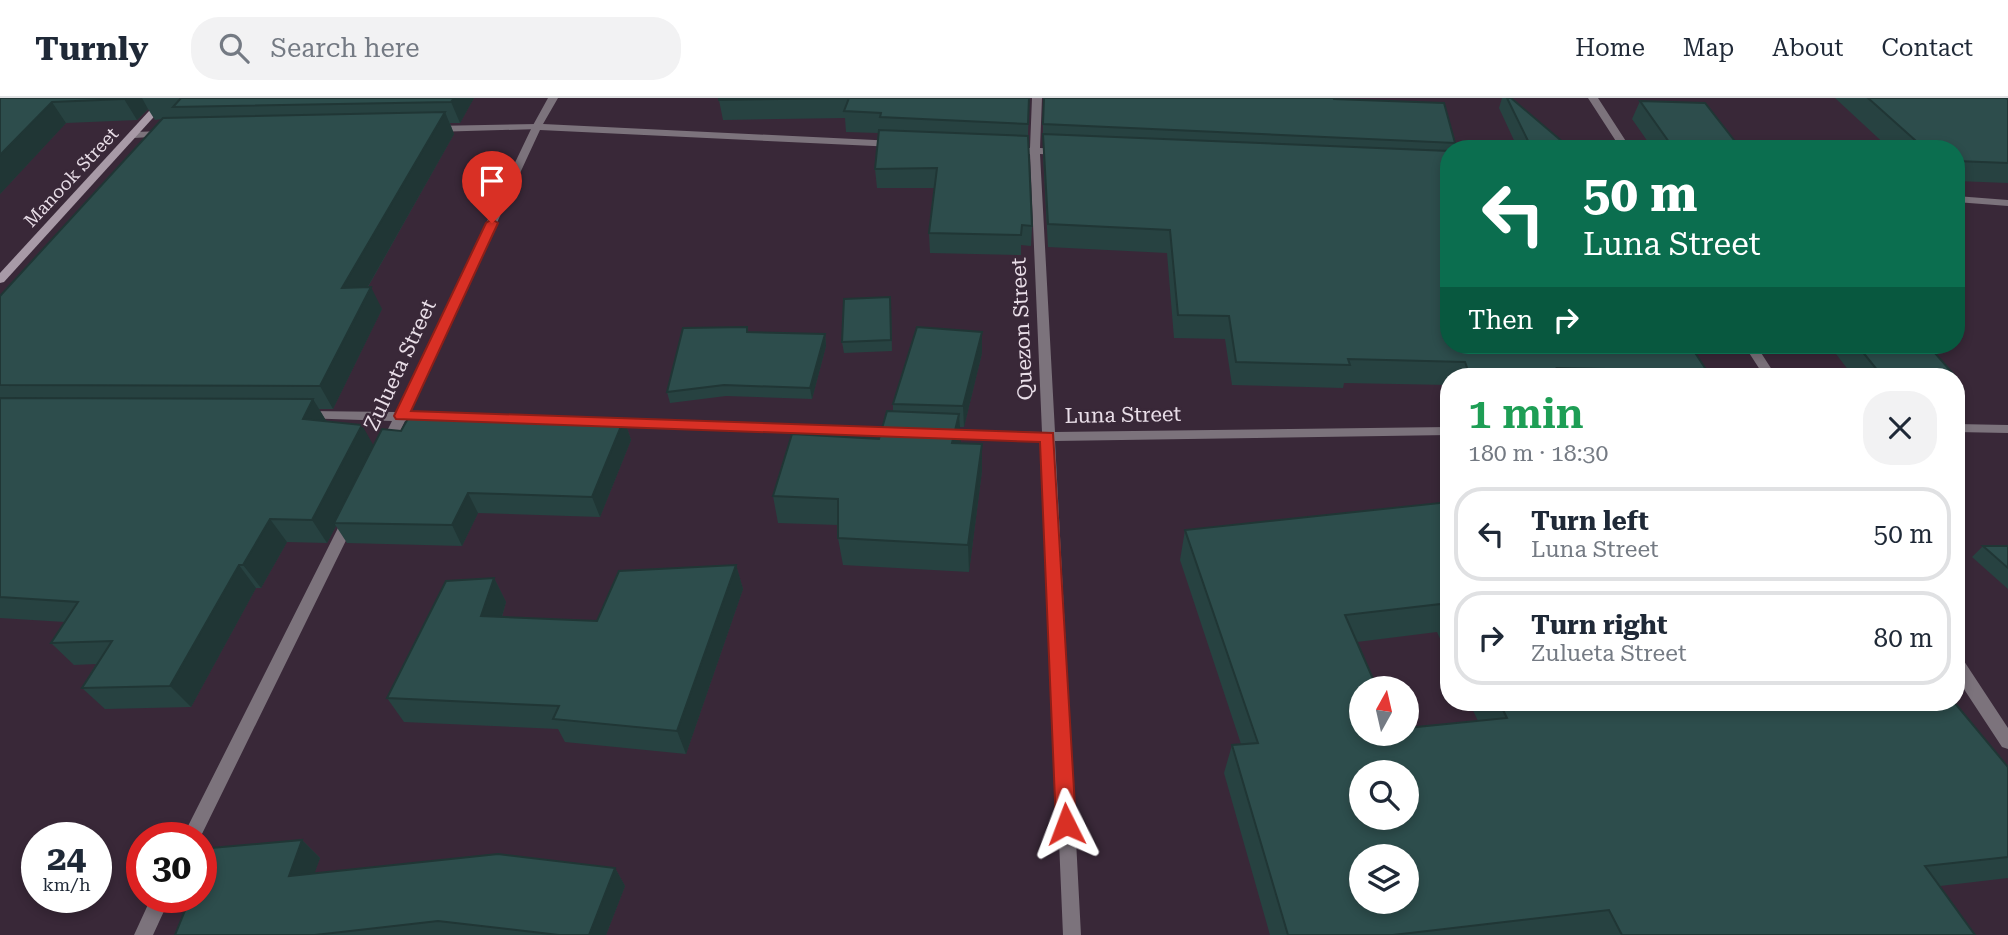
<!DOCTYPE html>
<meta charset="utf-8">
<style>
body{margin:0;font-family:"Roboto Serif",serif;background:#f2f2f3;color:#1f2937;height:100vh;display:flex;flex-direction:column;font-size:26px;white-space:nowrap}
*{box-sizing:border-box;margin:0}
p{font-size:23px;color:#747a83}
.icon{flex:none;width:38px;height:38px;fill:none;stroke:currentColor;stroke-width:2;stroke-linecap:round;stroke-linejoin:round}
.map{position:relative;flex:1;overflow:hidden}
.details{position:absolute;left:1440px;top:270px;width:525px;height:343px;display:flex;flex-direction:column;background:#fff;border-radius:28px;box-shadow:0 4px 10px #0003}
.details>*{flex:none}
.banner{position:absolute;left:1440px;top:42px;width:525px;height:214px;border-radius:28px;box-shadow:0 4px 10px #0003;background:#0b6e4f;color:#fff;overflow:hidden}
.needle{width:46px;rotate:8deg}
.tools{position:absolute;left:1349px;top:578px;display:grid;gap:14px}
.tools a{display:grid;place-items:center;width:70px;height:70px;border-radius:50%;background:#fff;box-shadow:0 4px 10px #0003;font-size:35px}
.speed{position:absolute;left:21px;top:724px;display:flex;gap:14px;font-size:35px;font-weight:700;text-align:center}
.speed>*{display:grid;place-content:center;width:91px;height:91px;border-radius:50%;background:#fff;box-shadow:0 4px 10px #0003;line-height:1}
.speed small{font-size:18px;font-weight:400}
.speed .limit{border:10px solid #d22;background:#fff;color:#111}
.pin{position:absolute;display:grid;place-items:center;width:60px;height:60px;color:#fff;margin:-72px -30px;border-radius:50% 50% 50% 0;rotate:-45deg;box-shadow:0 0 7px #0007}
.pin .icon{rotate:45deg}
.me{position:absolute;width:77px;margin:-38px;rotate:357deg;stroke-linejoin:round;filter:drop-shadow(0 0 5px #0008)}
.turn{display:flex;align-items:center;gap:24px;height:147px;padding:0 28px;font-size:32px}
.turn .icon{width:91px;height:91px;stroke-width:2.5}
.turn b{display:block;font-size:49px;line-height:60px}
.then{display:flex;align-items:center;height:66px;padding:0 28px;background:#0003;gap:14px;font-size:26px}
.round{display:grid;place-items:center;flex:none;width:74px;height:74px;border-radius:28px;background:#f2f2f3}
.overview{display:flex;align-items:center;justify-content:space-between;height:119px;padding:0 28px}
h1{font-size:42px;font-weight:600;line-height:52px;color:#1e9e55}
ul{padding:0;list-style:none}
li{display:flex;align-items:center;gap:21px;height:94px;margin:0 14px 10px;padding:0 14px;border:4px solid #e0e1e3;border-radius:28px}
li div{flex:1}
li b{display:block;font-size:26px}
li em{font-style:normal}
header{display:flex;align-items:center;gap:42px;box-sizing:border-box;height:98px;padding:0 35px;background:#fff;border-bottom:2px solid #e0e1e3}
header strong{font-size:33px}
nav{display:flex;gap:38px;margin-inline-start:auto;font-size:24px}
.search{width:490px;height:63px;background:#f2f2f3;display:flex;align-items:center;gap:18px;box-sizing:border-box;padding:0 24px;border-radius:28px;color:#747a83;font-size:26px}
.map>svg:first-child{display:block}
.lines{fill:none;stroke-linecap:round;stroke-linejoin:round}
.lane{fill:#7c737c;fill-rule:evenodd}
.street{fill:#7c737c;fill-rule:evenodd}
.secondary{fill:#a89aa7;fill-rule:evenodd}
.wall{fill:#274241}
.shaded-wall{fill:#203635}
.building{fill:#2d4d4c;stroke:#203635;stroke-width:2;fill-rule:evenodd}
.route{fill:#d93025;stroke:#8d1f18;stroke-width:2}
.labels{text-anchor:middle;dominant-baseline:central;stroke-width:5;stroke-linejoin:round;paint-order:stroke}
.far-street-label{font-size:18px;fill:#e9dee8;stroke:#392838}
.street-label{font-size:21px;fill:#e9dee8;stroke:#392838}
</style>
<header>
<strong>Turnly</strong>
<div class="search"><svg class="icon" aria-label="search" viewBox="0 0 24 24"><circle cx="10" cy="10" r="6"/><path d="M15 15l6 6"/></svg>Search here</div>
<nav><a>Home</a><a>Map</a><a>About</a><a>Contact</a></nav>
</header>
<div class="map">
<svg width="2008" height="837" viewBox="0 0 2008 837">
<rect width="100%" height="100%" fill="#392838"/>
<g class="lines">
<!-- lane -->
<path class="lane" d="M 537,26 L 542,29 L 540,31 L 433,34 L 428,31 L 433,28 Z
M 164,33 L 169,36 L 167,38 L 134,40 L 129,37 L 134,34 Z"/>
<!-- street -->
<path class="street" d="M 548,0 L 558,0 L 543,26 L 895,43 L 900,46 L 895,49 L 540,32 L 409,314 L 431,316 L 432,319 L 431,322 L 405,323 L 392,350 L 387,352 L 380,347 L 392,323 L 301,320 L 300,317 L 301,314 L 306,313 L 396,314 L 532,29 Z
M 1032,0 L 1042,0 L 1040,50 L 1059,51 L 1064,54 L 1059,57 L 1040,56 L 1055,334 L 1449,329 L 1449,337 L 1055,343 L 1081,837 L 1063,837 L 1042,343 L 943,340 L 936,336 L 943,332 L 1042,334 L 1030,56 L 1010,55 L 1005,52 L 1010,49 L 1030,50 Z
M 1588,0 L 1598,0 L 1631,51 L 1621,51 Z
M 1956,98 L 2008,102 L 2008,108 L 1956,104 Z
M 1744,247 L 1756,247 L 1776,278 L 1764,278 Z
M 607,321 L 898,330 L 905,334 L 898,338 L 602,328 L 601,325 L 602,322 Z
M 1956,326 L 2008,327 L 2008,335 L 1956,334 Z
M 349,417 L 356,422 L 200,740 L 182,740 L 342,422 Z
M 1956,559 L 1962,560 L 2008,630 L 2008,651 L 2002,649 L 1956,579 Z
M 151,800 L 170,800 L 153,837 L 134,837 Z"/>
<!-- secondary -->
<path class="secondary" d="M 161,0 L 171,0 L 4,184 L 0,185 L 0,175 Z"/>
</g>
<!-- wall -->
<path class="wall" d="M 0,0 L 474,0 L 460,25 L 450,25 L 454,36 L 368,189 L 382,211 L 333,311 L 319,311 L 326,323 L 374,347 L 401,333 L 624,321 L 631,342 L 600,419 L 478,415 L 462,448 L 347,445 L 336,428 L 327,445 L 287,444 L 261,490 L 256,490 L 191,609 L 105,611 L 82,590 L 96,566 L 74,567 L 51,545 L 65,524 L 0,520 L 0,198 L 162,21 L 155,22 L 148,11 L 137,22 L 66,25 L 0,96 Z
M 719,0 L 1029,0 L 1028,38 L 1032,128 L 1031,148 L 1021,147 L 1021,157 L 930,155 L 929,135 L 935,90 L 877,90 L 875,71 L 879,35 L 846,34 L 845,20 L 723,22 L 719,2 Z
M 1502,0 L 1511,0 L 1571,51 L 1518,51 L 1499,10 Z
M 1835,0 L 2008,0 L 2008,85 L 1956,83 L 1956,51 L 1890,51 Z
M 1334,1 L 1455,45 L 1453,51 L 1449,51 L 1449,247 L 1736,247 L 1731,256 L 1695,254 L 1707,273 L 1704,278 L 1449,278 L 1449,287 L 1344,285 L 1343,290 L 1232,287 L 1225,241 L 1174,240 L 1167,155 L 1048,149 L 1043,58 L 1043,26 Z
M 1640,3 L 1741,51 L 1653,51 L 1632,21 Z
M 891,210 L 892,253 L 844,255 L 842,244 Z
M 748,234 L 825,236 L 826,248 L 812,301 L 726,298 L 670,305 L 667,294 Z
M 1829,247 L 1928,247 L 1955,278 L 1853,278 Z
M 982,255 L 964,329 L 960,329 L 960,345 L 982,346 L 982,373 L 969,474 L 843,467 L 838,440 L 838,427 L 778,425 L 773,398 L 879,341 L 893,314 L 893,306 Z
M 1449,404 L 1449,560 L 1437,534 L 1357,544 L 1362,635 L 1478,623 L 1469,604 L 1954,604 L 2008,669 L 2008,780 L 1940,788 L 1975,837 L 1270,837 L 1224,675 L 1232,647 L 1241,646 L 1180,462 L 1185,432 Z
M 1983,448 L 2008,448 L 2008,491 L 1972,459 Z
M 736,467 L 743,491 L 686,656 L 565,644 L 558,631 L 404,624 L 387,600 L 494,480 L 506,504 L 502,519 L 597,523 Z
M 302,742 L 320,760 L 314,776 L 615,770 L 625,788 L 606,837 L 175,837 Z"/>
<!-- shaded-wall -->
<path class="shaded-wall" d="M 125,0 L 151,0 L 142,0 L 148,11 L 137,22 L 124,1 Z
M 454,0 L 474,0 L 460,25 L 451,4 Z
M 52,4 L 66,25 L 0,96 L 0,57 Z
M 445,14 L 454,36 L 354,213 L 342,190 Z
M 371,189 L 382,211 L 333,311 L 320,288 Z
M 982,234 L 982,255 L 964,329 L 963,308 Z
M 825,236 L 826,248 L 812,301 L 810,290 Z
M 313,301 L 327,324 L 303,321 Z
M 959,316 L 961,343 L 953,372 L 952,345 Z
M 624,321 L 631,342 L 600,419 L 592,399 Z
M 362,327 L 375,350 L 334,425 L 336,428 L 327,445 L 312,422 Z
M 982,346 L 982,373 L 969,474 L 968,447 Z
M 468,395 L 478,415 L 462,448 L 452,427 Z
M 270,421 L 287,444 L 261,490 L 243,467 Z
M 239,467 L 256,490 L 191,609 L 170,588 Z
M 736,467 L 743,491 L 686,656 L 677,633 Z
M 494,480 L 506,504 L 495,542 L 481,518 Z
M 302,742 L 320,760 L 307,796 L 289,778 Z
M 615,770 L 625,788 L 606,837 L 589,837 Z"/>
<!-- building -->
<path class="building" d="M 0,0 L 125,0 L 124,1 L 52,4 L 0,57 Z
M 181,0 L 454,0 L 451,4 L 173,9 Z
M 719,0 L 1029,0 L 1028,26 L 880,19 L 881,15 L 844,13 L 849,0 L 719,2 Z
M 1044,0 L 1334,0 L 1334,1 L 1444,5 L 1455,45 L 1043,26 Z
M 1507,0 L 1511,0 L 1571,51 L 1532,51 Z
M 1868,0 L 2006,0 L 2008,1 L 2008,65 L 1956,63 L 1956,51 L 1925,51 Z
M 1640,3 L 1705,5 L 1741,51 L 1674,51 Z
M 445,14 L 342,190 L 371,189 L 320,288 L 0,287 L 0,198 L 163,20 Z
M 879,32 L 1028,38 L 1032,128 L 1022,127 L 1021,137 L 929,135 L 937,70 L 875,71 Z
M 1043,36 L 1449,53 L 1449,247 L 1690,247 L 1707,273 L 1557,270 L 1561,278 L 1470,278 L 1465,264 L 1348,261 L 1350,267 L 1236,264 L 1229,218 L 1178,217 L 1170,132 L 1048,126 Z
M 890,199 L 891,242 L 842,244 L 844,201 Z
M 747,229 L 747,234 L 825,236 L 810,290 L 724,287 L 667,294 L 683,230 Z
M 917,229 L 982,234 L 963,308 L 893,306 Z
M 1857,247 L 1928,247 L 1955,278 L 1882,278 Z
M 0,300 L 313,301 L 303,321 L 362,327 L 312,422 L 270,421 L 243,467 L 239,467 L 170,588 L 82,590 L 112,543 L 51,545 L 78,504 L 0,499 Z
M 887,313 L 959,316 L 952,345 L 982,346 L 968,447 L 838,440 L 838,401 L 773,398 L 792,336 L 879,341 Z
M 410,317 L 624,321 L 592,399 L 468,395 L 452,427 L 334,425 L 382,331 L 401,333 Z
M 1449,404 L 1449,505 L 1345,517 L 1377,590 L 1362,590 L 1362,635 L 1407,635 L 1407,630 L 1507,620 L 1499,604 L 1954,604 L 2008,669 L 2008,759 L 1925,768 L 1975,837 L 1622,837 L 1609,812 L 1393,837 L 1288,837 L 1232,647 L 1258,645 L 1185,432 ZM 1362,674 L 1407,674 L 1407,719 L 1362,719 ZM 1362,758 L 1407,758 L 1407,803 L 1362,803 Z
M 1983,448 L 2008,448 L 2008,470 Z
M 736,467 L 677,633 L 553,621 L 559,608 L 387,600 L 446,483 L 494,480 L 481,518 L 597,523 L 619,473 Z
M 302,742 L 289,778 L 498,756 L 615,770 L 589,837 L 559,837 L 438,823 L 315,837 L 175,837 L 190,800 L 201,800 L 201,774 L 211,750 Z"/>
<!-- route -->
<path class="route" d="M 492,121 L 498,125 L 411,313 L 1053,335 L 1076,726 L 1073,733 L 1066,736 L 1059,733 L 1056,726 L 1040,344 L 396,321 L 394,318 L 486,125 Z"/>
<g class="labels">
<!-- far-street labels -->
<g class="far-street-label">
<text transform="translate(71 79) rotate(-47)">Manook Street</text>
</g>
<!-- street labels -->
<g class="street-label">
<text transform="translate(1022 231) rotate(-93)">Quezon Street</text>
<text transform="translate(400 267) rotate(-65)">Zulueta Street</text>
<text transform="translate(1123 317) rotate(-1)">Luna Street</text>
</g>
</g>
</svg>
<div class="tools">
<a><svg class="needle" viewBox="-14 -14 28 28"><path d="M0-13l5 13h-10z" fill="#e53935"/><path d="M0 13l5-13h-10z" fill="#747a83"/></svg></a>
<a><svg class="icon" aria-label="search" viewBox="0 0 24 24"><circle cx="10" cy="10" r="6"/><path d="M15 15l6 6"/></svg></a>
<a><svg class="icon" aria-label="layers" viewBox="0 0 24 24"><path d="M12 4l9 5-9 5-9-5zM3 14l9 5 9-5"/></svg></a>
</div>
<div class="speed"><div>24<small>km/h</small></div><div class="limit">30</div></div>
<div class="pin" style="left:492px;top:125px;background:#d93025"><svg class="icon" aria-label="arrive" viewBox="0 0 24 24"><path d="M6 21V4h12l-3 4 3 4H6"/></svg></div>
<svg class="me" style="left:1066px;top:726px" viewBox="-20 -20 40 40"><path d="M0-17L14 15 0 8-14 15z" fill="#d93025" stroke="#fff" stroke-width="4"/></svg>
<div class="banner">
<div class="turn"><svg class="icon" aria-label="left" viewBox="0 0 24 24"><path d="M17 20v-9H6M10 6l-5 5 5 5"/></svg><div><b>50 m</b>Luna Street</div></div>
<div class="then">Then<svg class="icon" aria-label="right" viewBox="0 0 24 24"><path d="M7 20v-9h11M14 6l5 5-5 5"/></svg></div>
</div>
<section class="details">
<div class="overview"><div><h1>1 min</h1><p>180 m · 18:30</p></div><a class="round"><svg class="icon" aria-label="close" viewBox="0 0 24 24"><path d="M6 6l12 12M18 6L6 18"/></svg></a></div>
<ul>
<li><svg class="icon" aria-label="left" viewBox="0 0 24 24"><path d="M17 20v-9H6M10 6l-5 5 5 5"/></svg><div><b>Turn left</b><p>Luna Street</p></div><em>50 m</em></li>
<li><svg class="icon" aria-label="right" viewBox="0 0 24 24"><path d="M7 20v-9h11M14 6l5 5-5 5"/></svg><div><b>Turn right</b><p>Zulueta Street</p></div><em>80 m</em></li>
</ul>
</section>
</div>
